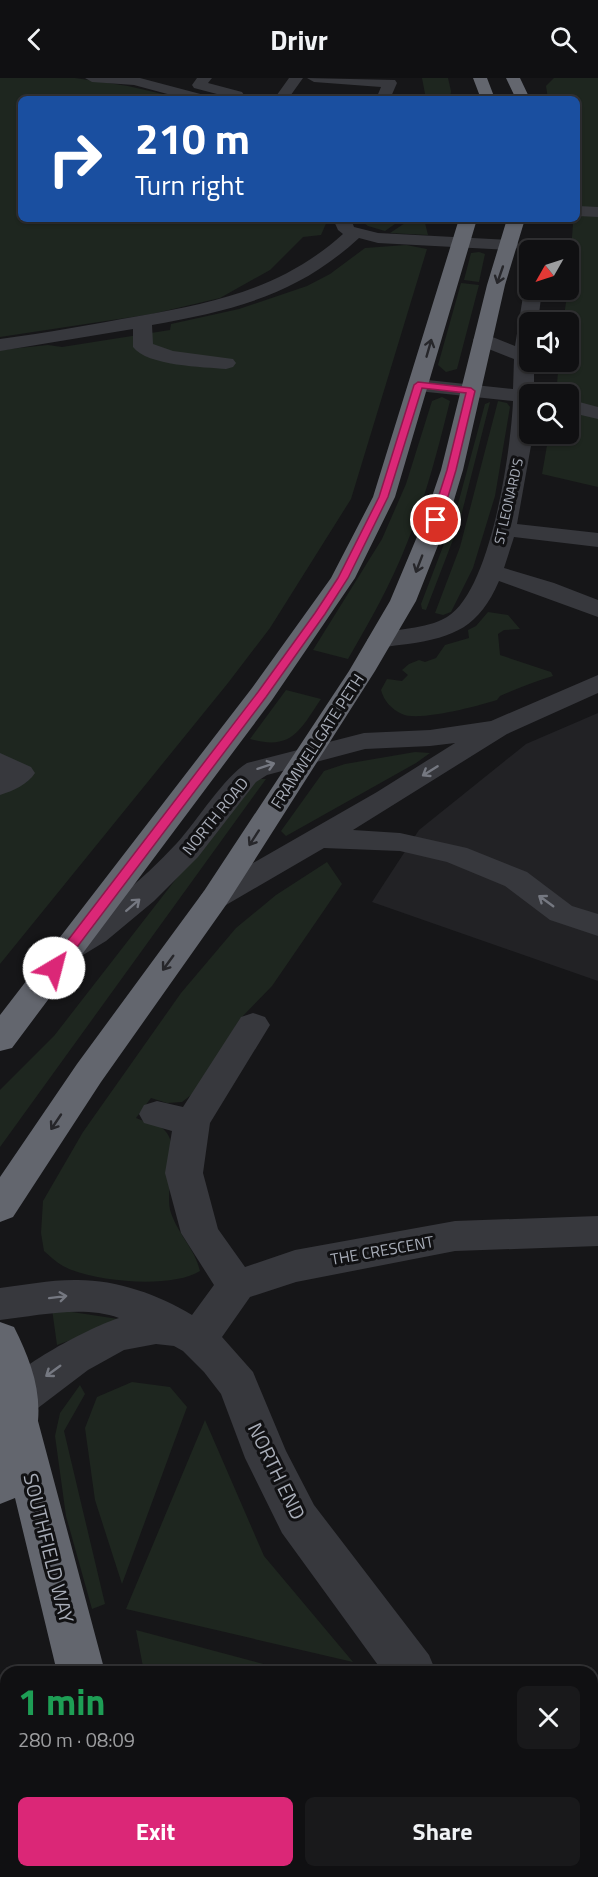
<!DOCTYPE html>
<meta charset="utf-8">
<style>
body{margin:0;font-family:"Titillium Web",sans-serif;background:#19191b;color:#f1f3f6;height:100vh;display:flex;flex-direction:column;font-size:22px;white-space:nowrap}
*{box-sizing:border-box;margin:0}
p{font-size:20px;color:#9c9d9f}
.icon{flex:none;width:33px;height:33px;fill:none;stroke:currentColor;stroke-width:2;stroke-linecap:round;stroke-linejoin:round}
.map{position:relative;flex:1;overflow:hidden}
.drawer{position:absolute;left:0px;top:1588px;width:598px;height:212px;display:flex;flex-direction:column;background:#101012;border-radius:18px 18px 0 0;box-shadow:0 2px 4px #0004,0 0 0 2px #303032}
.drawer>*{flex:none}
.top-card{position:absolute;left:18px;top:18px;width:562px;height:126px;border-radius:9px;box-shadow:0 2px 4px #0004,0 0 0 2px #303032;background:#1a4fa0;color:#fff;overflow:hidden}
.needle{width:39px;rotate:231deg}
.fabs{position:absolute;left:519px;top:162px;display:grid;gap:12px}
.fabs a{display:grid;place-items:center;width:60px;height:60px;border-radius:9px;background:#101012;box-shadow:0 2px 4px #0004,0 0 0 2px #303032;font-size:30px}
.pin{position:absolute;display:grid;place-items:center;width:51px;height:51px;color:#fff;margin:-26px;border:3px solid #fff;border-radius:50%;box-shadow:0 2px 6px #0007}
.me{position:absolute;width:66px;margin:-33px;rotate:37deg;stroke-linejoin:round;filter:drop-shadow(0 0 4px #0008)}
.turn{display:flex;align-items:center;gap:21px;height:126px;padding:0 18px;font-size:27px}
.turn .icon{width:78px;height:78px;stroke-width:2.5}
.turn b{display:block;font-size:42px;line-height:51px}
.round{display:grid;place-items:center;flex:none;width:63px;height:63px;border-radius:9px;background:#19191b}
.headline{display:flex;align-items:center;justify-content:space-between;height:102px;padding:0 18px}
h1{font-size:36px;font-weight:700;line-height:45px;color:#1e9e55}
.cta{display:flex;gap:12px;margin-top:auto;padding:12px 18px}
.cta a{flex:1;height:69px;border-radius:9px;background:#db2777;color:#fff;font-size:24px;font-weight:700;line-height:69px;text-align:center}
.cta a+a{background:#19191b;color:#f1f3f6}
header{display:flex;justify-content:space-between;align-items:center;height:78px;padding:0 18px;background:#101012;font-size:27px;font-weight:700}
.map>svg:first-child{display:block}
.built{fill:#222225}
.green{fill:#1e261f}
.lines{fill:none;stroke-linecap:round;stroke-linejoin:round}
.minor{fill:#37383d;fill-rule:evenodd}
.highway{fill:#63666e;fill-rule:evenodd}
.oneway{stroke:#26262a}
.oneway2{stroke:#757881}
.route{fill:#db2777;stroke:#8e194d;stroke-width:1.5}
.labels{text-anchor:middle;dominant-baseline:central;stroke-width:6;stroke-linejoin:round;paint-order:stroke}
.far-street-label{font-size:14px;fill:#a8adb8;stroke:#111113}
.street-label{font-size:16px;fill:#a8adb8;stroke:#111113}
.near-street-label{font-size:20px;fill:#a8adb8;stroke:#111113}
</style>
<header><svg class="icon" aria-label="back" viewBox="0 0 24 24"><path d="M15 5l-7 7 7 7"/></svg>Drivr<svg class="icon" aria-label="search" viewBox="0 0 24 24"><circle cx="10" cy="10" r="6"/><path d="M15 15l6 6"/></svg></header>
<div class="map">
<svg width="598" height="1799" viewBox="0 0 598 1799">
<rect width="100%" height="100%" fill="#161618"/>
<!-- built -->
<path class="built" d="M 598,635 L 598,903 L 372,824 L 419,752 L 526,666 Z"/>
<!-- green -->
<path class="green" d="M 0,0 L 75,0 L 128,8 L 184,21 L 21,21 L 21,141 L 328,141 L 321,157 L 303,159 L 270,192 L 220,220 L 152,236 L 0,259 Z
M 422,0 L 448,0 L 451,13 L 450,21 L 426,21 Z
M 554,0 L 598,0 L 598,409 L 542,396 L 549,356 L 568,356 L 568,316 L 556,316 L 559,284 L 568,284 L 568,244 L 563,244 L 568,212 L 573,146 L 544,142 L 578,141 L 578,21 L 548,21 L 546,8 Z
M 358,141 L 402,141 L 385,153 L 368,148 Z
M 411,141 L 424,141 L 428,157 L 390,155 Z
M 406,167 L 427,171 L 351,421 L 270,550 L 228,605 L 0,886 L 0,272 L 48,267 L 62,269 L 170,252 L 171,246 L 239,231 L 307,208 L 330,196 L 365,170 Z
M 479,174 L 485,176 L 479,204 L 464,202 L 471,175 Z
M 461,205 L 479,207 L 457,291 L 446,294 L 438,287 Z
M 442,319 L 450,323 C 438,371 426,419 407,465 C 391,506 370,543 348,581 L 313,572 L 382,461 L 406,406 L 432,323 Z
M 498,323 L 507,325 L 510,329 L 495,418 L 473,490 L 451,534 L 443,537 L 435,535 L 460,469 Z
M 490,324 L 459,446 L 426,532 L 422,531 L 421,526 L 455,437 L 485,326 Z
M 488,534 L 508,537 L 520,551 L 504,552 L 498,556 L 500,577 L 551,594 L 553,598 C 534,604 518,610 500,618 L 497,622 C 478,628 418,644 402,636 C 391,631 384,623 381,612 L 387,601 L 402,603 L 408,597 L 402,592 L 409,586 L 419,582 L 425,584 L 436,580 L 445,567 L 469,560 L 468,552 L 476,548 Z
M 286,612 L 321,621 C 300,652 292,673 250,661 Z
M 415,674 L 430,675 L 416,685 L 286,758 L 281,753 L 324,693 L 345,686 Z
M 256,701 L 266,701 L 0,1069 L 0,1012 L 54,958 L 249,707 Z
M 327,784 L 342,806 L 272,908 L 240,941 L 195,1014 L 182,1024 L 167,1025 L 151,1020 L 136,1040 C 144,1044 155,1045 162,1050 C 184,1066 163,1112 171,1135 C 178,1156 195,1171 200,1193 C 172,1211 92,1204 63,1188 C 56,1184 50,1178 44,1173 L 41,1155 L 43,1123 L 83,1054 L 181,915 L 236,850 L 276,817 Z
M 52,1231 L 125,1242 L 57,1267 Z
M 132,1304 L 170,1309 L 187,1329 L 122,1506 L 95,1422 L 85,1350 L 97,1319 Z
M 80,1307 L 85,1316 L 64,1353 L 105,1526 L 92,1531 L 66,1438 L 55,1358 L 60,1335 Z
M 205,1342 L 264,1478 L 353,1584 L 126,1531 Z
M 136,1552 L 293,1594 L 144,1594 Z
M 261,1794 L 505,1794 L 509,1799 L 265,1799 Z"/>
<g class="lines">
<!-- minor -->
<path class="minor" d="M 85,0 L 140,0 L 208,18 L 210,21 L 186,21 L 134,7 L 92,4 Z
M 197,0 L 212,0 L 208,5 L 242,14 L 244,17 L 242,20 L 236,21 L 194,10 L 192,7 Z
M 289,0 L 303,0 L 288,21 L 274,21 Z
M 307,0 L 395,2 L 397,5 L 390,21 L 376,21 L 381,9 L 314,4 Z
M 578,128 L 598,129 L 598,139 L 578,138 Z
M 333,141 L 351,141 L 354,149 L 378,155 L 510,162 L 516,163 L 519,167 L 516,171 L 510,172 L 378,165 L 359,160 C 296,218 233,232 152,247 L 153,266 L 173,273 L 233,281 L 236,285 L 233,289 L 226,291 C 204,289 147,288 133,269 L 133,251 L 0,273 L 0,261 C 47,255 93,246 139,238 C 217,224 283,210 343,156 L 338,152 Z
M 530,207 L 530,212 L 542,212 L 538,244 L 530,244 L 530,284 L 534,284 L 534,314 L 539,316 L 530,316 L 530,356 L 532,356 L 532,362 L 517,446 L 598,455 L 598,469 L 514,459 L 504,490 L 554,505 L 598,522 L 598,539 L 499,503 C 479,549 455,559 408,566 C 395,567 383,571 371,567 L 367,562 L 371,557 C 396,550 425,552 447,539 C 491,513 511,372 513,323 L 418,313 L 411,311 L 408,307 L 411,303 L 418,301 L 513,311 L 514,281 L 476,266 L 473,262 L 476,258 L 490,258 L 515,268 L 524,212 Z
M 568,321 L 598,329 L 598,341 L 568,334 Z
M 598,597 L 598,615 L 507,656 L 353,752 L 400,755 L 467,770 L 527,794 L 572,828 L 598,836 L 598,858 L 550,842 L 505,808 L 447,784 L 400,773 L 324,770 L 226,827 L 215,830 L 204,827 L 199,820 L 204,813 L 377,714 L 455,665 L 430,668 L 365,671 L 267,697 L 256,704 L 198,779 L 154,823 L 106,863 L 78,880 L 67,883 L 56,880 L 51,872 L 56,864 C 101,836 141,804 177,765 C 197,743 224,699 247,685 L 364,655 L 430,652 L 491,643 Z
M 0,675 L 31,689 L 35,695 C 28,706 13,713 0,717 Z
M 253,935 L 265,939 L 270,947 L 210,1045 L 203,1095 L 218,1151 L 245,1189 L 295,1172 L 455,1143 L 598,1138 L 598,1168 L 455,1173 L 296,1204 L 250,1219 L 222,1259 L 253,1294 L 286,1373 L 314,1427 L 429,1577 L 436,1594 L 383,1594 L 282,1455 L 245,1380 L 221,1316 L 204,1294 L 183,1273 L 174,1268 L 156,1266 L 124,1272 L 88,1292 L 34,1333 L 19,1338 L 4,1333 C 1,1327 0,1322 1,1315 C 8,1291 95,1247 119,1240 C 82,1227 38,1238 0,1242 L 0,1210 C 24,1207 49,1202 74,1202 C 114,1201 158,1216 192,1237 L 214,1207 L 181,1155 L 165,1095 L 172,1053 L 144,1045 L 139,1036 L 144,1027 L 157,1023 L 183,1029 L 241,939 Z
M 592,1775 L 598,1782 L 598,1799 L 551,1799 L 549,1794 L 592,1794 Z"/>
<!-- highway -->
<path class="highway" d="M 473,0 L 487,0 L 495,21 L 481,21 Z
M 506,0 L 520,0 L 530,21 L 516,21 Z
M 459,141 L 477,141 L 395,419 L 355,500 L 272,622 L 12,970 L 0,973 L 0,937 L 252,610 L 331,500 L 373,419 Z
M 507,141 L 525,141 L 505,207 L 463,392 L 448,442 L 416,523 L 375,593 L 226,827 L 101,1004 L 13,1139 L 0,1144 L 0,1099 L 77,986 L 204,813 L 349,593 L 390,523 L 424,442 L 441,392 L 487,207 Z
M 0,1244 L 14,1249 C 29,1279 41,1309 38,1343 L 105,1594 L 57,1594 L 15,1420 L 0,1426 Z
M 0,1605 L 6,1607 L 6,1658 L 0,1656 Z
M 139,1794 L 193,1794 L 195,1799 L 141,1799 Z"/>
</g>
<!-- one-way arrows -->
<defs><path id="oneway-shaft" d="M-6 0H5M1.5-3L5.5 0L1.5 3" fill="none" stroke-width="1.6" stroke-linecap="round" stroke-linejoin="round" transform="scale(1.5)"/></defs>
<g class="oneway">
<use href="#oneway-shaft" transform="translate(500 197) rotate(109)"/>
<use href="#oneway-shaft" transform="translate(429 270) rotate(-74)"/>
<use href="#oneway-shaft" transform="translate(419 486) rotate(111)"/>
<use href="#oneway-shaft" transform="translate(254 760) rotate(123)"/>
<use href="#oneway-shaft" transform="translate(168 885) rotate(126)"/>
<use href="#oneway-shaft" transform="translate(56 1044) rotate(124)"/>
</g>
<g class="oneway2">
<use href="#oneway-shaft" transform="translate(266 688) rotate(-18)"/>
<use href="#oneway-shaft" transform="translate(430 693) rotate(148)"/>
<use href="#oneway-shaft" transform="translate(546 823) rotate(-144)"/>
<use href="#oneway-shaft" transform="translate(133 827) rotate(-41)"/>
<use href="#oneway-shaft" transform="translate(58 1219) rotate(-7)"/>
<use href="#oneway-shaft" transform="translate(53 1293) rotate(144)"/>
</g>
<!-- route -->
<path class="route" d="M 418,304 L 471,310 L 475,313 L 456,392 L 441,442 L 436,445 L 431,442 L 447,392 L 466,315 L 422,310 L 388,419 L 348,500 L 325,536 L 266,619 L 59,893 L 49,893 L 47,890 L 49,887 L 258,614 L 315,535 L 338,500 L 379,419 L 414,307 Z"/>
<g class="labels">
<!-- far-street labels -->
<g class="far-street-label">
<text transform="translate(508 423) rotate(-77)">ST LEONARD'S</text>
</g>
<!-- street labels -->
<g class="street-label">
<text transform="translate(317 663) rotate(-57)">FRAMWELLGATE PETH</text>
<text transform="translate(215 738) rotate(-51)">NORTH ROAD</text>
<text transform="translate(382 1172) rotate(-10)">THE CRESCENT</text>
</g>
<!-- near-street labels -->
<g class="near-street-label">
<text transform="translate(277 1393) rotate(64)">NORTH END</text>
<text transform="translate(49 1470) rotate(76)">SOUTHFIELD WAY</text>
</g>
</g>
</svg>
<div class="fabs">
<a><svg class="needle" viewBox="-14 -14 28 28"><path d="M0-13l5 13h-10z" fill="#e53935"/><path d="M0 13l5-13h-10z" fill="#9c9d9f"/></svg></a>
<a><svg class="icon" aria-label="sound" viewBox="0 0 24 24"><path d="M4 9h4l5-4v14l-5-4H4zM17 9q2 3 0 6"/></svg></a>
<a><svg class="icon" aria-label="search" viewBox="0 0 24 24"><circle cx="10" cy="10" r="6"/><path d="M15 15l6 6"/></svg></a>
</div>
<div class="pin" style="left:436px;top:442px;background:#d93025"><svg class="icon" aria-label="arrive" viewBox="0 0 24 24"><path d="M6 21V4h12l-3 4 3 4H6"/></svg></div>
<svg class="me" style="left:54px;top:890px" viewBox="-20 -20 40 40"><circle r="19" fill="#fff"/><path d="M0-13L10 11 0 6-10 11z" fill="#db2777"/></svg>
<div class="top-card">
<div class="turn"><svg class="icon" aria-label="right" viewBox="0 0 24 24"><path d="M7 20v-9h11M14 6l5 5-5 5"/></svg><div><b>210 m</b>Turn right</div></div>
</div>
<section class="drawer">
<div class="headline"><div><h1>1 min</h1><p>280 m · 08:09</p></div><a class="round"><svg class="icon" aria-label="close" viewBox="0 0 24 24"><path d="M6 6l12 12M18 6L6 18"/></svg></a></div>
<div class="cta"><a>Exit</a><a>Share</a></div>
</section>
</div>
